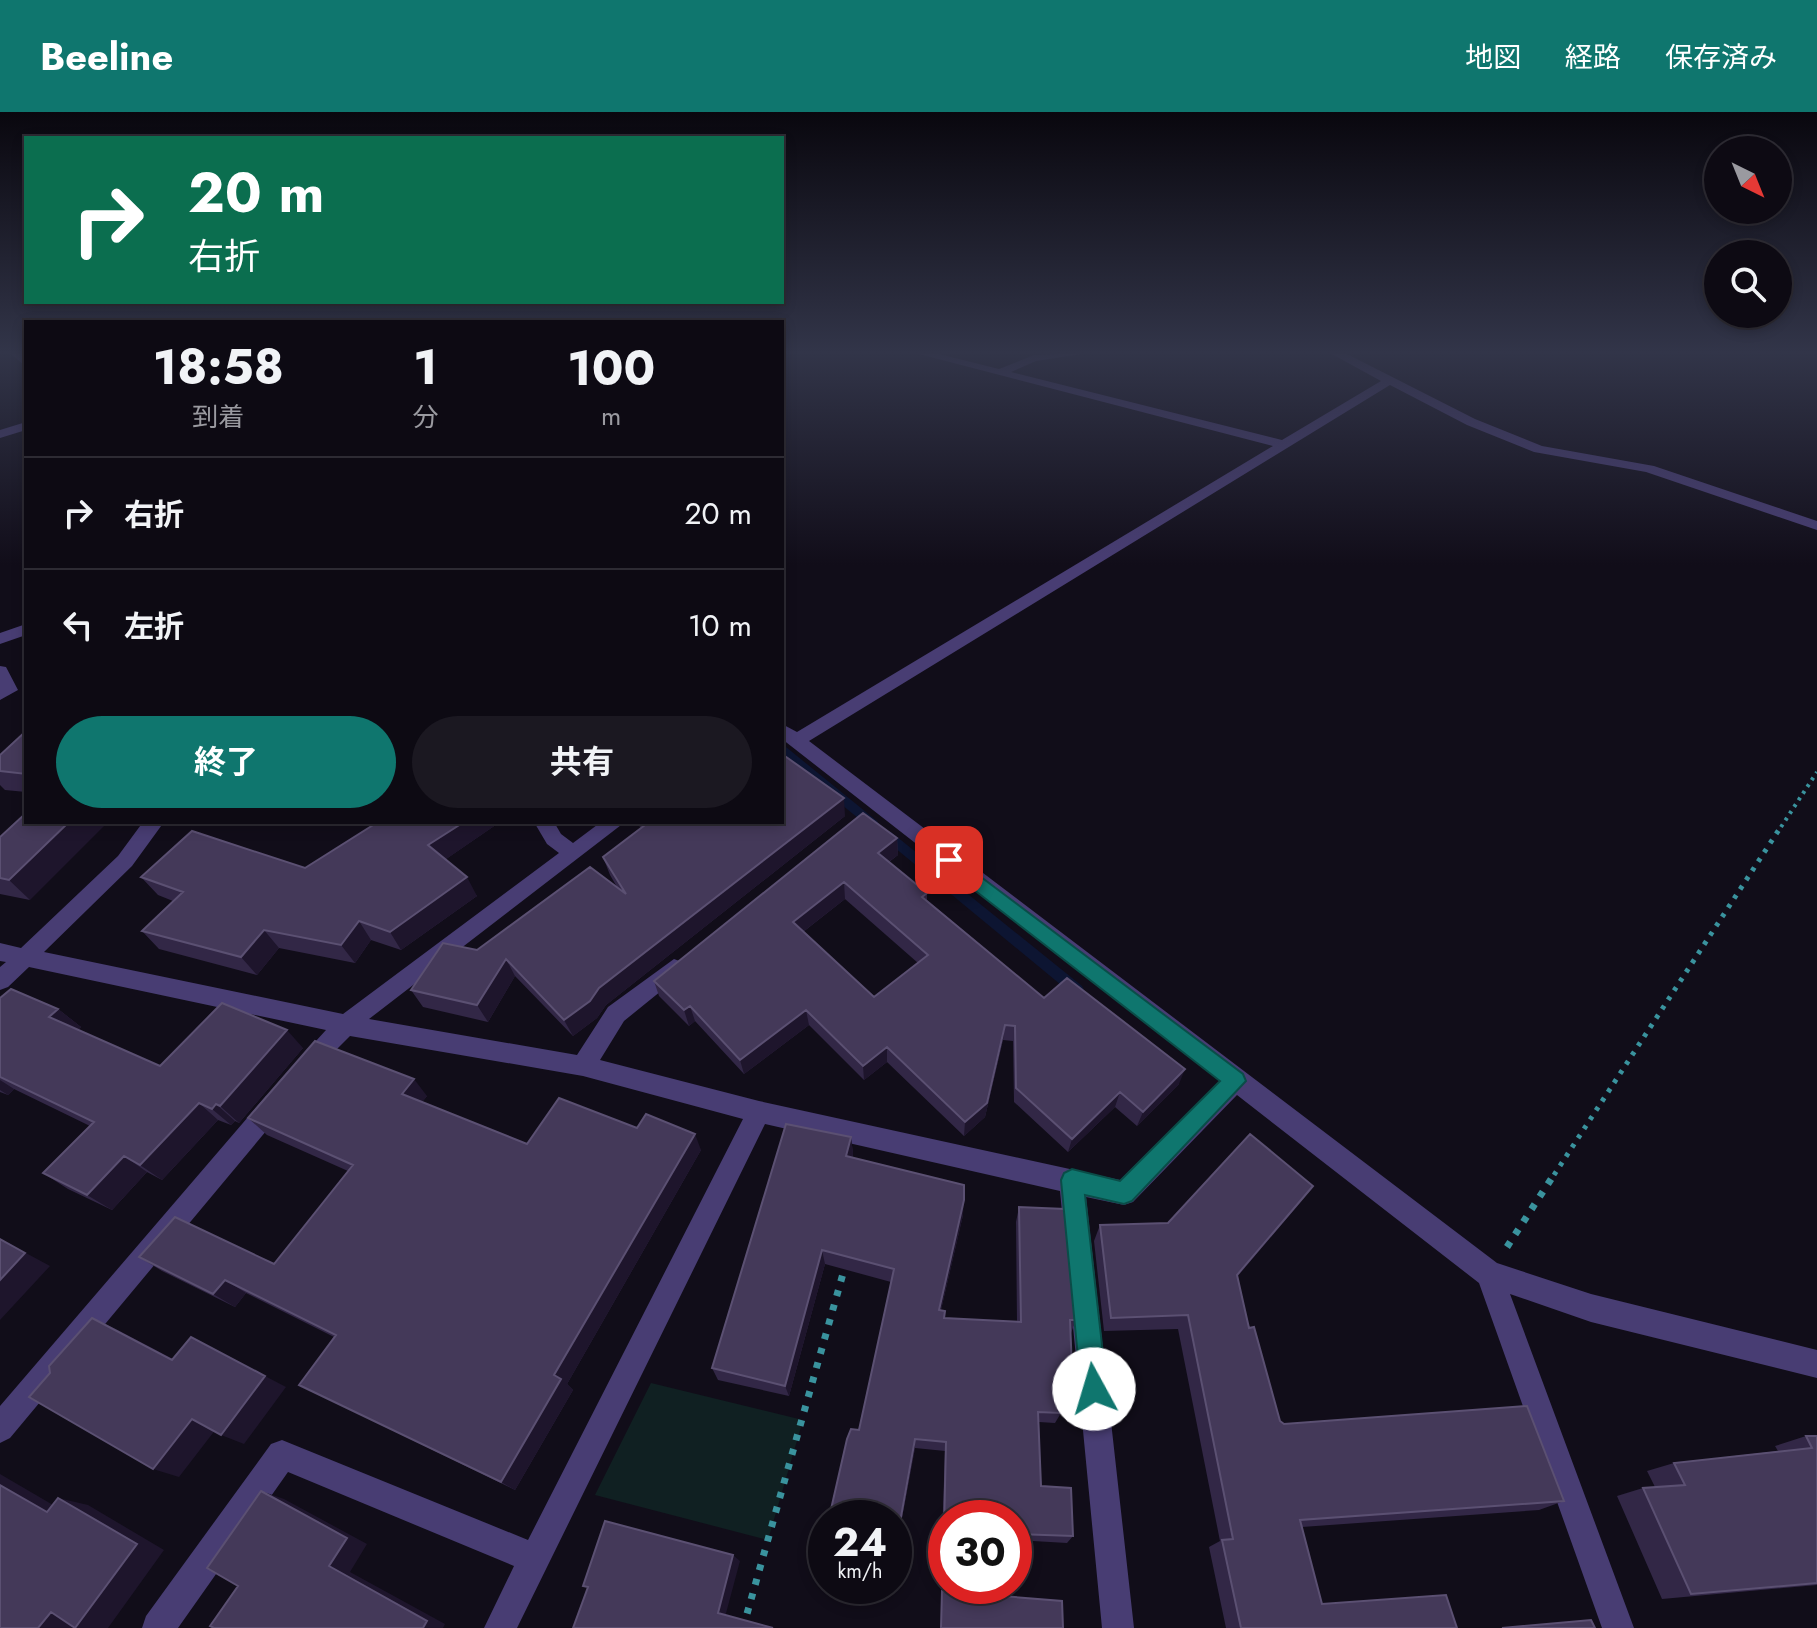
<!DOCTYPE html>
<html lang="ja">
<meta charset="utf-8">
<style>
body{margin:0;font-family:Jost,"Noto Sans JP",sans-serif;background:#1b1821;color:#f1f3f6;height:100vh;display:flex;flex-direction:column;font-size:30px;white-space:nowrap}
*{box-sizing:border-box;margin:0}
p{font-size:26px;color:#9a9aa0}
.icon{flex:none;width:44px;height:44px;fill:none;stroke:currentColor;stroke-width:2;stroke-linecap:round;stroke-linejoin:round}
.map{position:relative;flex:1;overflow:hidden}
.drawer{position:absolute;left:24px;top:208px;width:760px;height:504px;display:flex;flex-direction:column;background:#0d0a13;border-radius:0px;box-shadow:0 4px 12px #0003,0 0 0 2px #2d2b33}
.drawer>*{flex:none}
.banner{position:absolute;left:24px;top:24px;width:760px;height:168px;border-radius:0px;box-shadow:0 4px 12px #0003,0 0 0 2px #2d2b33;background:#0b6e4f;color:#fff;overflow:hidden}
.needle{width:52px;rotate:137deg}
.controls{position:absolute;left:1704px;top:24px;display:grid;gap:16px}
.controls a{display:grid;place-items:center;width:88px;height:88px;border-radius:50%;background:#0d0a13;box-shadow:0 4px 12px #0003,0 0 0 2px #2d2b33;font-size:40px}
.speed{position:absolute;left:808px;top:1388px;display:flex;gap:16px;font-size:40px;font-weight:700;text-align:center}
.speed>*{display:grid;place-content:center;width:104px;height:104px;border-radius:50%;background:#0d0a13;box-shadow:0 4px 12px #0003,0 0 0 2px #2d2b33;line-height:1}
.speed small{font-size:20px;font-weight:400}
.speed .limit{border:12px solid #d22;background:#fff;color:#111}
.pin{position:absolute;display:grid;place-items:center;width:68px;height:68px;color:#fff;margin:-34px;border-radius:16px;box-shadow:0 4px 12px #0006}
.me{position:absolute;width:88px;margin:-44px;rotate:354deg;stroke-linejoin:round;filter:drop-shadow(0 0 6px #0008)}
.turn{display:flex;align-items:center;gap:28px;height:168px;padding:0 32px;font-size:36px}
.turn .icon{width:104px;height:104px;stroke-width:2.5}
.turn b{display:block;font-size:56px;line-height:68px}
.eta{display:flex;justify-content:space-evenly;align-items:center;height:136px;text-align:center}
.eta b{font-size:48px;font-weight:700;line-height:56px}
.button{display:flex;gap:16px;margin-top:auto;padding:16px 32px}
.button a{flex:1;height:92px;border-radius:48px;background:#0f766e;color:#fff;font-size:32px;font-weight:700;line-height:92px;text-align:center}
.button a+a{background:#1b1821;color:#f1f3f6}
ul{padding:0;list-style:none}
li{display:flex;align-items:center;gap:24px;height:112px;padding:0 32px;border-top:2px solid #2d2b33}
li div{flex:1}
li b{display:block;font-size:30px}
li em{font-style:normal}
header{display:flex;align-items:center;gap:48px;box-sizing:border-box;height:112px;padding:0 40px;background:#0f766e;color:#fff}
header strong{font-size:38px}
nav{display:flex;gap:44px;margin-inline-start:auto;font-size:28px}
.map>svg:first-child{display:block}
.green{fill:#102022}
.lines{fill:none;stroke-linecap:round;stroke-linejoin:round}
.stream{fill:#0d1532;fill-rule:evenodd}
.path-far2{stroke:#3a939e;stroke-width:4;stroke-dasharray:3 5;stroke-linecap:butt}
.path-far1{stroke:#3a939e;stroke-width:5;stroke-dasharray:4 7;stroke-linecap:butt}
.path{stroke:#3a939e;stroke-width:7;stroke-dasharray:6 9;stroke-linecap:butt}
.minor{fill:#483d73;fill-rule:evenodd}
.wall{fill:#322746;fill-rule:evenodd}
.shaded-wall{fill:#1e152c}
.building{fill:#443959;stroke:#5b5072;stroke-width:2;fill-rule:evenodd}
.route{fill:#0f766e;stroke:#0a4d48;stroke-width:2}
</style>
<header>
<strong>Beeline</strong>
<nav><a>地図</a><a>経路</a><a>保存済み</a></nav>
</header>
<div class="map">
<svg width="1817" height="1516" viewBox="0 0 1817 1516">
<rect width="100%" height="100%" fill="#110d19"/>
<!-- green -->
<path class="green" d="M 651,1271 L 803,1308 L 768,1428 L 595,1383 Z"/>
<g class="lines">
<!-- stream -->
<path class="stream" d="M 782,634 L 786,635 L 877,709 L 879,712 L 877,715 L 869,715 L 782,644 Z
M 887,719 L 891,720 L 1082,874 L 1084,878 L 1082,882 L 1077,884 L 1072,882 L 883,726 L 881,723 Z"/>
<!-- path-far2 -->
<path class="path-far2" d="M 1781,715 L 1817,660"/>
<!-- path-far1 -->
<path class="path-far1" d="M 1554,1063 L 1782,713"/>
<!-- path -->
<path class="path" d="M 1507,1135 L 1555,1061
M 743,1516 L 846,1151"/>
<!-- minor -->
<path class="minor" d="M 10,241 L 22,241 L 26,245 L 26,255 Z
M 915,241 L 935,241 L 999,257 L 1034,243 L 1088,241 L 1036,249 L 1011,260 L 1282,328 L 1381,269 L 1330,241 L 1345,241 L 1475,307 L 1542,334 L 1654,354 L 1817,409 L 1817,418 L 1646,360 L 1534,340 L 1467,313 L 1390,273 L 809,629 L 1497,1151 L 1591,1182 L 1817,1238 L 1817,1266 L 1591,1210 L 1510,1182 L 1634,1516 L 1602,1516 L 1479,1171 L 1237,983 L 1133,1090 L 1124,1093 L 1086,1085 L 1134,1516 L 1102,1516 L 1060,1079 L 765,1012 L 517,1516 L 484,1516 L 514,1454 L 288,1360 L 178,1516 L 142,1516 L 146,1504 L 271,1332 L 282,1328 L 528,1428 L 743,1007 L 583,964 L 350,924 L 315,959 L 307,962 L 299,959 L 295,952 L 326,918 L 29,855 L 8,875 L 0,878 L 0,855 L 6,850 L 0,849 L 0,831 L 21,836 L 118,744 L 143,710 L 164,710 L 132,754 L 44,840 L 343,902 L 559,741 L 547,732 L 534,710 L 554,710 L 561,722 L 573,731 L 601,710 L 625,710 L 369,907 L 577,943 L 608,895 L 674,847 L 682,850 L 685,856 L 682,862 L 624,909 L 600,948 L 759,989 L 1120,1068 L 1220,969 L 782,627 L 782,612 L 797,620 L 1273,334 Z
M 26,310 L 26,318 L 0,326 L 0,318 Z
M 26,512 L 26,523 L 0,532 L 0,521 Z
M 0,554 L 6,555 L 18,578 L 0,588 Z
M 274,981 L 282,984 L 286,992 L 282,1000 L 10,1326 L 0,1331 L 0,1294 L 266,984 Z"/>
</g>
<!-- wall -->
<path class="wall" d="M 26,619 L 26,680 L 5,678 L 0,673 L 0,643 Z
M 845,704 L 606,893 L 597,906 L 573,924 L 515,864 L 488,910 L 423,895 L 411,878 L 477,838 L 617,775 L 610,763 L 603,745 L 642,716 L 633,710 L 782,710 Z
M 500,710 L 446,747 L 477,784 L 401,838 L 371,828 L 355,851 L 279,836 L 257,863 L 159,837 L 142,819 L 173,789 L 158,783 L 141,765 L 305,756 Z
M 0,725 L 30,788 L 0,782 Z
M 897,726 L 898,743 L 889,750 L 927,781 L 927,788 L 1044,886 L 1179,972 L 1137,1014 L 1115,995 L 1068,1040 L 1014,990 L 1013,929 L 1003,928 L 985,1005 L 964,1024 L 887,950 L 864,968 L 809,913 L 744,962 L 695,909 L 689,914 L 659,884 L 654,869 ZM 845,787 L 918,851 L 874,885 L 803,820 Z
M 0,886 L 58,897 L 81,915 L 78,918 L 160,954 L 303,936 L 239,1011 L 235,1009 L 231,1013 L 218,1008 L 162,1068 L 147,1060 L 112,1098 L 68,1077 L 43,1061 L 90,1014 L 14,977 L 8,983 L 0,980 Z
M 427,984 L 422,990 L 527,1032 L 637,1016 L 701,1038 L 567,1272 L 573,1278 L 515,1378 L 299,1273 L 334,1225 L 246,1181 L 235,1195 L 162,1159 L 139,1145 L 274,1152 L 348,1059 L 267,1023 L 248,1006 Z
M 851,1025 L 853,1042 L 852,1046 L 963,1103 L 941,1198 L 945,1206 L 1017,1210 L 1016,1110 L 1019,1095 L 1076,1208 L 1071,1221 L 1072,1258 L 1067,1269 L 1060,1269 L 1061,1301 L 1055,1311 L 1039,1310 L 1041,1374 L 1073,1424 L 1067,1431 L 1014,1428 L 1014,1406 L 946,1406 L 946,1425 L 942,1425 L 945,1339 L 915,1336 L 899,1422 L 894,1422 L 894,1406 L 859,1318 L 891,1170 L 825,1152 L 789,1284 L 718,1268 L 712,1256 Z
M 1313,1074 L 1237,1165 L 1249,1216 L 1280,1309 L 1284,1312 L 1564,1389 L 1539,1398 L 1302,1415 L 1322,1492 L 1457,1516 L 1226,1516 L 1209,1435 L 1220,1429 L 1178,1217 L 1104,1219 L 1094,1129 L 1100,1113 L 1168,1111 Z
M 1806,1324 L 1817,1324 L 1817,1473 L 1662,1487 L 1617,1384 L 1643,1376 L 1655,1375 L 1647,1359 L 1674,1351 L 1778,1339 L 1775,1334 Z"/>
<!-- shaded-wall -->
<path class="shaded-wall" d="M 844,686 L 845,704 L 606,893 L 597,906 L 573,924 L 564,908 L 599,876 Z
M 69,710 L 108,710 L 30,788 L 9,768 Z
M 464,710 L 500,710 L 439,752 L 428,733 Z
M 897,726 L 898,743 L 879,757 L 878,741 Z
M 467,765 L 477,784 L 401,838 L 390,820 Z
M 844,770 L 845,787 L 795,826 L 793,810 Z
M 359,809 L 371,828 L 355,851 L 341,833 Z
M 264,818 L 279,836 L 257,863 L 241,845 Z
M 506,847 L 515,864 L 488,910 L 477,893 Z
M 690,894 L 695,909 L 689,914 L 684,898 Z
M 58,897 L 81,915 L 72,924 L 49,905 Z
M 806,898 L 809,913 L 744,962 L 740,948 Z
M 1005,913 L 1003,928 L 985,1005 L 964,1024 L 965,1010 Z
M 287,918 L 303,936 L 239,1011 L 220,994 Z
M 887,935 L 887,950 L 864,968 L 863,954 Z
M 1185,957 L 1179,972 L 1137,1014 L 1143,1000 Z
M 414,967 L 427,984 L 416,998 L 402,982 Z
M 0,968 L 14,977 L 8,983 L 0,978 Z
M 1120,980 L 1115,995 L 1068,1040 L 1072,1027 Z
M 199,991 L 218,1008 L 162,1068 L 140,1053 Z
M 216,992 L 235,1009 L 231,1013 L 212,997 Z
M 695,1022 L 701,1038 L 567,1272 L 573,1278 L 515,1378 L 501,1370 L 554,1263 Z
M 851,1025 L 853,1042 L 848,1060 L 846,1044 Z
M 124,1044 L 147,1060 L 112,1098 L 87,1083 Z
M 1313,1074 L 1300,1091 L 1226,1178 L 1237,1163 Z
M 964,1088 L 963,1103 L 938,1210 L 939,1198 Z
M 0,1127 L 50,1154 L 0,1208 Z
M 822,1138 L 825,1152 L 789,1284 L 785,1274 Z
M 225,1168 L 246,1181 L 235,1195 L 213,1182 Z
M 92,1206 L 118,1218 L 196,1259 L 172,1248 Z
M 265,1264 L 286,1275 L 244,1332 L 221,1323 Z
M 192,1307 L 216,1317 L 179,1365 L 153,1357 Z
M 915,1327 L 915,1336 L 899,1422 L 899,1416 Z
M 0,1362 L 77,1407 L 47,1400 L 0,1373 Z
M 261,1379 L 284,1387 L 367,1432 L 350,1460 L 445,1512 L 443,1516 L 423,1516 L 329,1454 Z
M 58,1386 L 88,1393 L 164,1438 L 108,1516 L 75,1516 Z
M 733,1443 L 740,1449 L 725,1505 L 718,1501 Z
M 51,1500 L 83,1504 L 74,1516 L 38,1516 Z"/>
<!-- building -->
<path class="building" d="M 26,619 L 26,662 L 0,659 L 0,643 Z
M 782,642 L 844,686 L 599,876 L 590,889 L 564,908 L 506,847 L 477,893 L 411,878 L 443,831 L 477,838 L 590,755 L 626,782 L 603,745 L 649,710 L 782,710 Z
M 26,701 L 26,710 L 69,710 L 9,768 L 0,766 L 0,725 Z
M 863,701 L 897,726 L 878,741 L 927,781 L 922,785 L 1044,886 L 1067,866 L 1185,957 L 1143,1000 L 1120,980 L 1072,1027 L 1016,976 L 1015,914 L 1005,913 L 987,991 L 965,1010 L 887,935 L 863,954 L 806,898 L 740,948 L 690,894 L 684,898 L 654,869 ZM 844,770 L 928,843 L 874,885 L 793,810 Z
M 378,710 L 464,710 L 428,733 L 467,765 L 390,820 L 359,809 L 341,833 L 264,818 L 241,845 L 142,819 L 183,780 L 141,765 L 192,719 L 305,756 Z
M 11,877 L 58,897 L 49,905 L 160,954 L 222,891 L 287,918 L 220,994 L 216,992 L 212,997 L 199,991 L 140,1053 L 124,1044 L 87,1083 L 43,1061 L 94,1010 L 0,965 L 0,886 Z
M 315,929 L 414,967 L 402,982 L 527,1032 L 559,986 L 637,1016 L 646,1002 L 695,1022 L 554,1263 L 561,1267 L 501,1370 L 299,1273 L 336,1223 L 225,1168 L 213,1182 L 139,1145 L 175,1105 L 274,1152 L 353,1053 L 248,1006 Z
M 786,1012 L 851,1025 L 846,1044 L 964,1073 L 964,1088 L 939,1198 L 945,1199 L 944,1206 L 1021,1210 L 1019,1095 L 1065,1097 L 1076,1208 L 1070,1208 L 1072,1258 L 1059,1257 L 1061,1301 L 1038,1300 L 1041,1374 L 1071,1376 L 1073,1424 L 1014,1422 L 1014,1406 L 946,1406 L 946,1418 L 944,1418 L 946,1330 L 915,1327 L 899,1416 L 894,1416 L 894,1406 L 829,1406 L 847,1327 L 851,1317 L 859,1318 L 894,1157 L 822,1138 L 785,1274 L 712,1256 Z
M 1250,1022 L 1313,1074 L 1237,1163 L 1249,1216 L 1254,1215 L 1280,1309 L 1284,1312 L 1527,1294 L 1564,1389 L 1300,1408 L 1322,1492 L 1446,1483 L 1457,1516 L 1241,1516 L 1222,1428 L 1233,1427 L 1188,1203 L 1111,1206 L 1100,1113 L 1168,1111 Z
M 0,1127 L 25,1141 L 0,1168 Z
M 92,1206 L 172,1248 L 191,1225 L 265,1264 L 221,1323 L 192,1307 L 153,1357 L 29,1285 L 50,1261 L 49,1254 Z
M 1806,1324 L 1817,1324 L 1817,1471 L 1691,1482 L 1643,1376 L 1685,1373 L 1674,1351 L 1812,1336 Z
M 0,1373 L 47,1400 L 58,1386 L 137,1432 L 75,1516 L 51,1500 L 38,1516 L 0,1516 Z
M 261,1379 L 347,1426 L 329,1454 L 427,1509 L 423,1516 L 214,1516 L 210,1514 L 238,1474 L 207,1456 Z
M 605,1409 L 733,1443 L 718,1501 L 773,1516 L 573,1516 L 588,1475 L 583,1474 Z
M 826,1421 L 826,1447 L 821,1446 Z
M 942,1479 L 1062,1489 L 1063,1516 L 941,1516 Z
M 1591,1508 L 1595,1516 L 1502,1516 Z"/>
<!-- sky -->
<linearGradient id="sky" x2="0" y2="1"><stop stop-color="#09070e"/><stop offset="0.53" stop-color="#323549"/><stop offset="1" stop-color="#323549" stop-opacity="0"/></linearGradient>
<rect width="1817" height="453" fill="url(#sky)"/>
<!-- route -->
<path class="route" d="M 949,741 L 1243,962 L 1246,969 L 1132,1089 L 1124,1092 L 1085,1083 L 1107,1277 L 1103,1286 L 1094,1290 L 1084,1286 L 1081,1277 L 1061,1068 L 1064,1061 L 1072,1057 L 1120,1069 L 1220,969 L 942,753 L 940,748 Z"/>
</svg>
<div class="controls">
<a><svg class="needle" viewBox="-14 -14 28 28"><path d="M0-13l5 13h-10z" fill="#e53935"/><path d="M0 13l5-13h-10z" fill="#9a9aa0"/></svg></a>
<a><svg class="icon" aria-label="search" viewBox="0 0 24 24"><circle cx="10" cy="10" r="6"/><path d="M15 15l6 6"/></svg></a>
</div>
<div class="speed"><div>24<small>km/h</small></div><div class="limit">30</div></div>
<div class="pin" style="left:949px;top:748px;background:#d93025"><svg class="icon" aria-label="arrive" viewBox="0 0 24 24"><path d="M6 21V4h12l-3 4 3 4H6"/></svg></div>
<svg class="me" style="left:1094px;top:1277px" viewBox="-20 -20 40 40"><circle r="19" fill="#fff"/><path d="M0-13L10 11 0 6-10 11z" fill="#0f766e"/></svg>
<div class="banner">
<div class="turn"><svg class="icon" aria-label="right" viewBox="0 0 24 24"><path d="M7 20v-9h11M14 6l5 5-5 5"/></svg><div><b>20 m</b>右折</div></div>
</div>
<section class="drawer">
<div class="eta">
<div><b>18:58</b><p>到着</p></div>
<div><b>1</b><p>分</p></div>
<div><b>100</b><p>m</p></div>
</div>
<ul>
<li><svg class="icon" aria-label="right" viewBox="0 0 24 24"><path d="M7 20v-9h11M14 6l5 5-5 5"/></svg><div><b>右折</b></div><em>20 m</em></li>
<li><svg class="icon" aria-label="left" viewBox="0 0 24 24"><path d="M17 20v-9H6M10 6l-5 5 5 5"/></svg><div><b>左折</b></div><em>10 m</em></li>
</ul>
<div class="button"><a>終了</a><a>共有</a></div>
</section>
</div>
